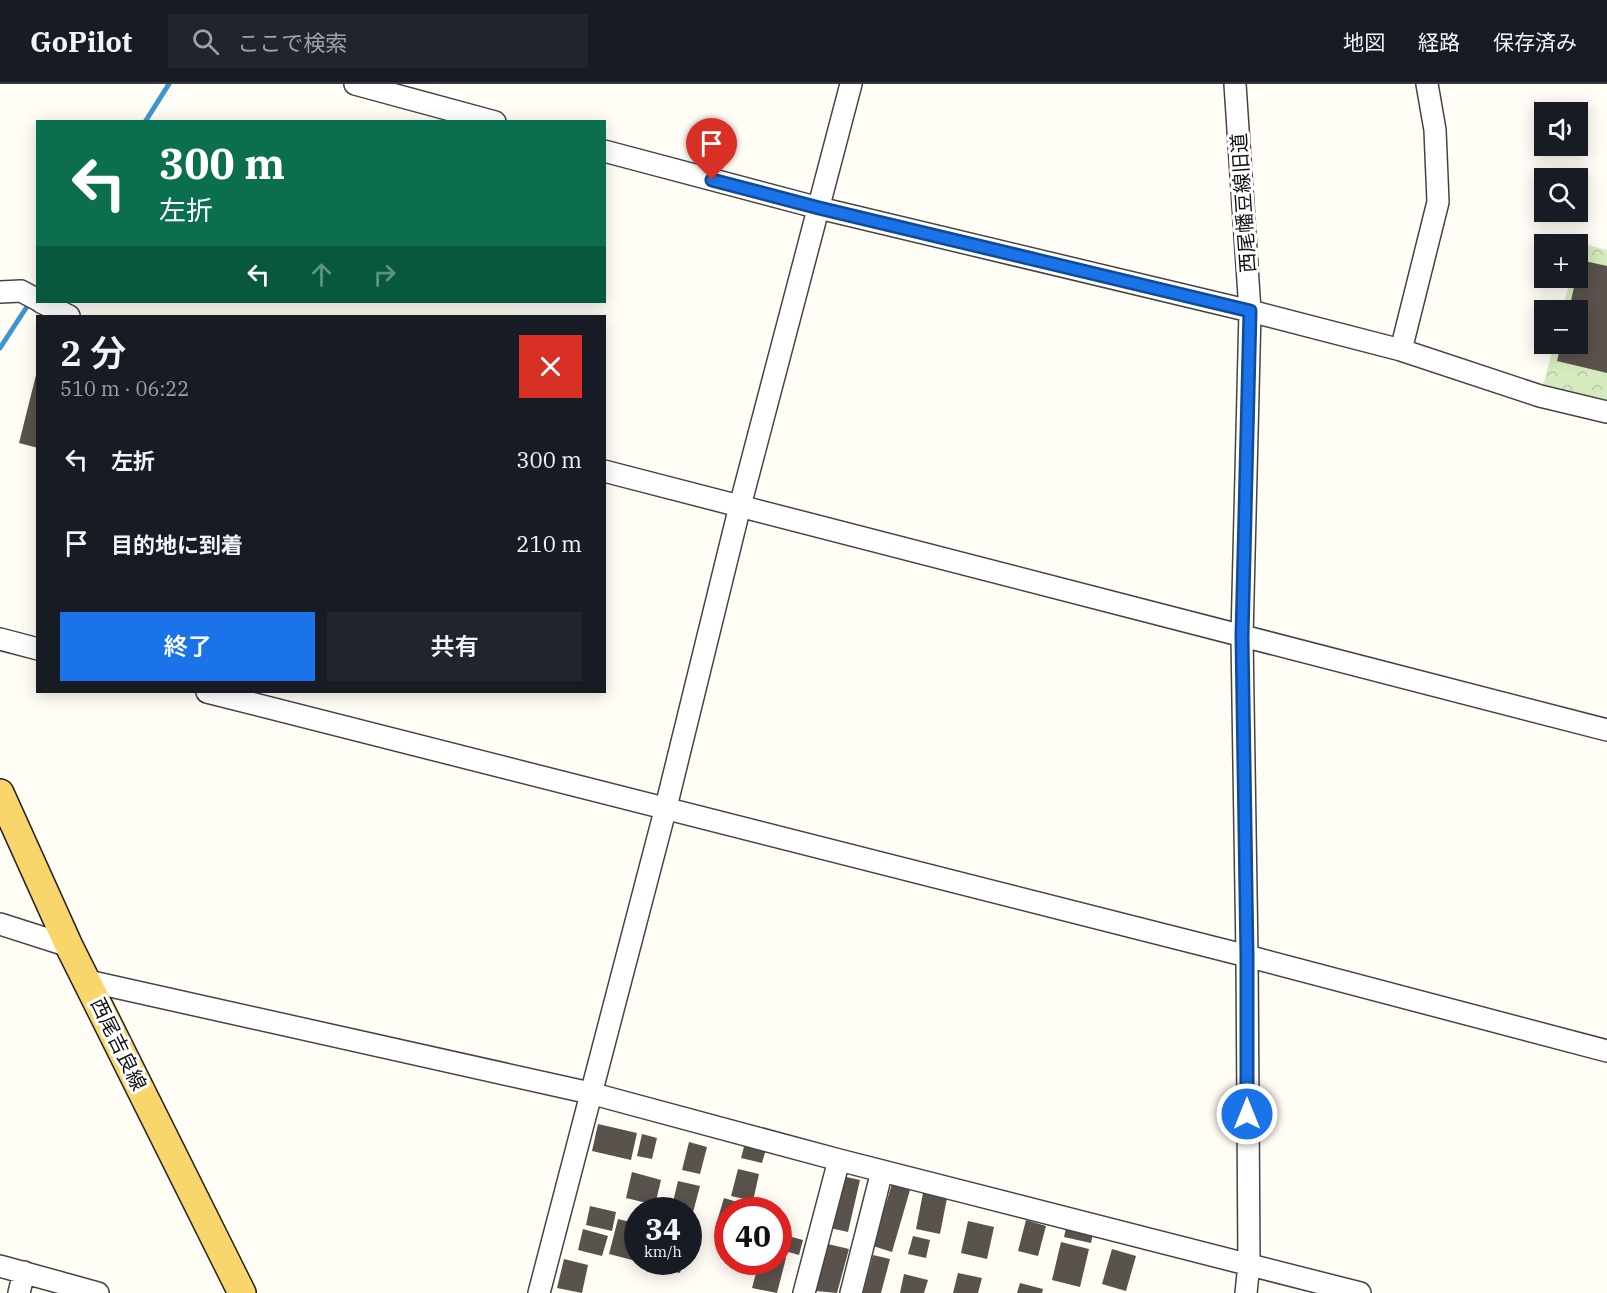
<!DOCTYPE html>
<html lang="ja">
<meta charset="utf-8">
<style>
body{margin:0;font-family:"IBM Plex Serif","Noto Sans JP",serif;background:#20242c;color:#f1f3f6;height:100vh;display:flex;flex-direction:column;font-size:22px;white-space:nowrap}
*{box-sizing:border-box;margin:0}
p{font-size:20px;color:#9ea1a6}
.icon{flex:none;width:33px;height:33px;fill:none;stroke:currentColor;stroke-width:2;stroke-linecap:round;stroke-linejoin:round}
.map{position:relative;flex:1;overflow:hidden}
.details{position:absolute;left:36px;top:231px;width:570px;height:378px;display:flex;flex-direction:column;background:#171b24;border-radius:0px;box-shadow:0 3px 15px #0003}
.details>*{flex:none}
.guide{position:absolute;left:36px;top:36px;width:570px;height:183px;border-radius:0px;box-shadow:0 3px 15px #0003;background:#0b6e4f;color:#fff;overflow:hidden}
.buttons{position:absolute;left:1534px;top:18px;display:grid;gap:12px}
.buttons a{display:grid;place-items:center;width:54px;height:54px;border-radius:0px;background:#171b24;box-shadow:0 3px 15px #0003;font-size:30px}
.speed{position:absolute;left:624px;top:1113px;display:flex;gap:12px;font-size:30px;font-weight:700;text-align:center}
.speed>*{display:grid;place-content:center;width:78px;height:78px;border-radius:50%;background:#171b24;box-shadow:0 3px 15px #0003;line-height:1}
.speed small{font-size:15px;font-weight:400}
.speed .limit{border:9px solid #d22;background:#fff;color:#111}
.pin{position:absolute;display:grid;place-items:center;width:51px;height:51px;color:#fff;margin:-62px -26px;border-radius:50% 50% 50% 0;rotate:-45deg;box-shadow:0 0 6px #0007}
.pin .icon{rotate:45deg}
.me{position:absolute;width:66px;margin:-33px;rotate:0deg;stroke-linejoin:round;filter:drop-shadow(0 0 4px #0008)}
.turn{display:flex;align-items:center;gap:21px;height:126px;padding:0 24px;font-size:27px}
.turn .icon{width:78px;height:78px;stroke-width:2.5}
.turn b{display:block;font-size:42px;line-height:51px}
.lanes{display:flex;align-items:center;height:57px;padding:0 24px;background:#0003;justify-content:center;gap:30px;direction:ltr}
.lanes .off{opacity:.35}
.round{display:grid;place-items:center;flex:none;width:63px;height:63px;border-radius:0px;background:#20242c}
.summary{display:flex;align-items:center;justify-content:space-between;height:102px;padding:0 24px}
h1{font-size:36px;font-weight:600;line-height:45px}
.cta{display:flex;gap:12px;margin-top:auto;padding:12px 24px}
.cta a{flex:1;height:69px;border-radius:0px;background:#1a73e8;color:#fff;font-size:24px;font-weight:600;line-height:69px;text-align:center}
.cta a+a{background:#20242c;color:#f1f3f6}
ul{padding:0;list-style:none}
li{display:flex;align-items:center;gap:18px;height:84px;padding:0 24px}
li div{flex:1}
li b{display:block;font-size:22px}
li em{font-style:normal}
header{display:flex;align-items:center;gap:36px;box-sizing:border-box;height:84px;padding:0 30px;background:#171b24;border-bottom:2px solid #363941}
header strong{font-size:28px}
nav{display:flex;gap:33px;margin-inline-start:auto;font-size:21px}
.search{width:420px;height:54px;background:#20242c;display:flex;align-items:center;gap:15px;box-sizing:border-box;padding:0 21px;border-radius:0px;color:#9ea1a6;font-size:22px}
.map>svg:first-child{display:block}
.park{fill:url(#park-crowns)}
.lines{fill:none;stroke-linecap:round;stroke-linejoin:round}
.stream{stroke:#3f96cf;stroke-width:5}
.building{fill:#5a524d}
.minor-casing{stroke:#444;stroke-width:24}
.major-casing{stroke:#222;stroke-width:30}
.minor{stroke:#fff;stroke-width:21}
.major{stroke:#f9d66b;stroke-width:27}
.route-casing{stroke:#114b97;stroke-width:15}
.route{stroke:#1a73e8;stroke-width:10}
.labels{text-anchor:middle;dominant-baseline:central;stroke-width:6;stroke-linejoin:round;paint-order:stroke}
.street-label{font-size:20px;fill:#111;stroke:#fff}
</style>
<header>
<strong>GoPilot</strong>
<div class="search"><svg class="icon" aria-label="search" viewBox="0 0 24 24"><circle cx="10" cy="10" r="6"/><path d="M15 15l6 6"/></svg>ここで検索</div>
<nav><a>地図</a><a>経路</a><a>保存済み</a></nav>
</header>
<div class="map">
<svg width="1607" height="1209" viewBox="0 0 1607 1209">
<defs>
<pattern id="park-crowns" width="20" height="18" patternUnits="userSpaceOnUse" patternTransform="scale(1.5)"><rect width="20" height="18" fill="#d5ebbd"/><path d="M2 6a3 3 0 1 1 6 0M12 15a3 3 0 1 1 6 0" fill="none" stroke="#b6c8a1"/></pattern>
</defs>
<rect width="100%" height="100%" fill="#fffdf5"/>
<!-- park -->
<path class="park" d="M 1580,159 L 1607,166 L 1607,328 L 1540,312 L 1554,260 L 1578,260 L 1578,226 L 1562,226 L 1571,194 L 1578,194 Z"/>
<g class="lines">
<!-- stream -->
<path class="stream" d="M 145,38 L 169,0
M 0,264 L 30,218"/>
</g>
<!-- building -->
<path class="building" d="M 1580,176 L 1607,182 L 1607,289 L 1557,277 L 1561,260 L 1578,260 L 1578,226 L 1569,226 L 1576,194 L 1578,194 Z
M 37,287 L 38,287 L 38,364 L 19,359 Z
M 598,1040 L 637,1049 L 631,1076 L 592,1067 Z
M 642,1050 L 657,1054 L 652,1075 L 637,1072 Z
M 689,1058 L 707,1063 L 700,1090 L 682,1086 Z
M 745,1059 L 766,1065 L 762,1079 L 741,1074 Z
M 738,1085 L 759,1090 L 753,1117 L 731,1112 Z
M 632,1088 L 661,1096 L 655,1121 L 626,1114 Z
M 842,1092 L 860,1096 L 848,1148 L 830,1144 Z
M 678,1097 L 700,1102 L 691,1136 L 688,1135 L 688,1126 L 671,1126 Z
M 892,1100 L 910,1106 L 892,1168 L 873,1162 Z
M 923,1109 L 947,1114 L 940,1150 L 916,1145 Z
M 724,1114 L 747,1121 L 746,1126 L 728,1126 L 728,1148 L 715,1144 Z
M 590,1122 L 616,1128 L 612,1147 L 586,1141 Z
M 618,1135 L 638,1140 L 636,1177 L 609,1170 Z
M 1026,1136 L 1046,1142 L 1038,1172 L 1018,1167 Z
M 968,1137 L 994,1143 L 987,1175 L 961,1169 Z
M 1067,1139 L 1094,1145 L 1091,1159 L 1064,1153 Z
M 583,1145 L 608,1152 L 602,1172 L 578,1166 Z
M 781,1150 L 803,1156 L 799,1171 L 778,1165 Z
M 913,1152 L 930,1156 L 926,1174 L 908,1170 Z
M 1061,1158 L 1089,1165 L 1080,1203 L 1052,1196 Z
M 828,1160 L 849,1165 L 837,1209 L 816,1207 Z
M 1112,1165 L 1136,1172 L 1126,1207 L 1102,1200 Z
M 873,1171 L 890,1175 L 881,1209 L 863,1209 Z
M 778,1172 L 786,1174 L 777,1209 L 752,1204 L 759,1178 L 778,1178 Z
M 564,1175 L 588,1181 L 582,1209 L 557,1204 Z
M 657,1178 L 683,1178 L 680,1189 L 656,1184 Z
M 958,1189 L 982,1194 L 978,1209 L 953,1209 Z
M 904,1190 L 928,1196 L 924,1209 L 900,1209 Z
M 1020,1199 L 1043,1205 L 1042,1209 L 1017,1209 Z"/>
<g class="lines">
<defs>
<path id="minor" d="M 355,0 L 495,38
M 1235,0 L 1250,227 L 1242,553 L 1247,872 L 1249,1180 L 1246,1209
M 604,67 L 819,124 L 1250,227 L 1401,266 L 1540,312 L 1607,328
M 0,208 L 21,207 L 38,216
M 41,218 L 69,232
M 1401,266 L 1438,118 L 1435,46 L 1427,0
M 604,387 L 1607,646
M 0,555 L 38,565
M 207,608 L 1247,872 L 1607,967
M 0,840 L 69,862
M 88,897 L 590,1009 L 839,1076 L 1360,1209
M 0,1182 L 98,1209
M 19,1209 L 24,1188
M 539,1209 L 666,723 L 740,422 L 851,0
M 804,1209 L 839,1076
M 851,1209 L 882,1087"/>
<path id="major" d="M 0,709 L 69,862 L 242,1209"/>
</defs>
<!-- minor casing -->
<use href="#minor" class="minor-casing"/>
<!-- major casing -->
<use href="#major" class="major-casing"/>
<!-- minor -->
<use href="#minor" class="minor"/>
<!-- major -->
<use href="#major" class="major"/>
</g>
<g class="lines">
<defs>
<path id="route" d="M 712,96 L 819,124 L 1250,227 L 1242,553 L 1247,872 L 1247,1030"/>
</defs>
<!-- route casing -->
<use href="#route" class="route-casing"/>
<!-- route -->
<use href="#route" class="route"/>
</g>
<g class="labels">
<!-- street labels -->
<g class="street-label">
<text transform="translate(1243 119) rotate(-94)">西尾幡豆線旧道</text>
<text transform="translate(119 960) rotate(64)">西尾吉良線</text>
</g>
</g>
</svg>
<div class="buttons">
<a><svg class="icon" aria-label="sound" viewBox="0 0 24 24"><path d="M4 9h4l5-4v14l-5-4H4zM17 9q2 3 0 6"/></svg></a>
<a><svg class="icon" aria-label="search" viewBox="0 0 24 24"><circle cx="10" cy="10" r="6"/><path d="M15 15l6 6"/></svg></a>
<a>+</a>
<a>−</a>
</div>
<div class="speed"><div>34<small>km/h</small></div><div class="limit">40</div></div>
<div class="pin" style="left:712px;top:96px;background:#d93025"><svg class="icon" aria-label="arrive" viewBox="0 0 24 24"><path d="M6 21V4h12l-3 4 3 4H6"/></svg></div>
<svg class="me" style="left:1247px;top:1030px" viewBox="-20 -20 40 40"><circle r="17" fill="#1a73e8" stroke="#fff" stroke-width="3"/><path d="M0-11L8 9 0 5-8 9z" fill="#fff"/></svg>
<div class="guide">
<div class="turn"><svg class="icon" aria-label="left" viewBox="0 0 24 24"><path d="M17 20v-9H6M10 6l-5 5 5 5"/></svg><div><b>300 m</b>左折</div></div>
<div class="lanes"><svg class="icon" aria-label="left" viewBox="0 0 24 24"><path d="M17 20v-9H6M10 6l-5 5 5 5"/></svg><svg class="icon off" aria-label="ahead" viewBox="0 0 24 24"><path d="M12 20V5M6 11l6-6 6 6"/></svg><svg class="icon off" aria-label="right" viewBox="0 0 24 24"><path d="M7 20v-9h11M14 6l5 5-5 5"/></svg></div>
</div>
<section class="details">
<div class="summary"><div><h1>2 分</h1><p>510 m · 06:22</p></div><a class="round" style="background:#d93025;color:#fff"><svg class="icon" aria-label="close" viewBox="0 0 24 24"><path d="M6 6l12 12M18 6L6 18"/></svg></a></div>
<ul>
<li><svg class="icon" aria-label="left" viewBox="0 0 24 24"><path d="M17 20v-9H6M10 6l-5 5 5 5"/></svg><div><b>左折</b></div><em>300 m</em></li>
<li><svg class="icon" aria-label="arrive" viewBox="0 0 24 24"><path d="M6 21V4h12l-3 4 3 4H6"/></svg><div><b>目的地に到着</b></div><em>210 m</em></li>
</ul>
<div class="cta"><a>終了</a><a>共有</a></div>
</section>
</div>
